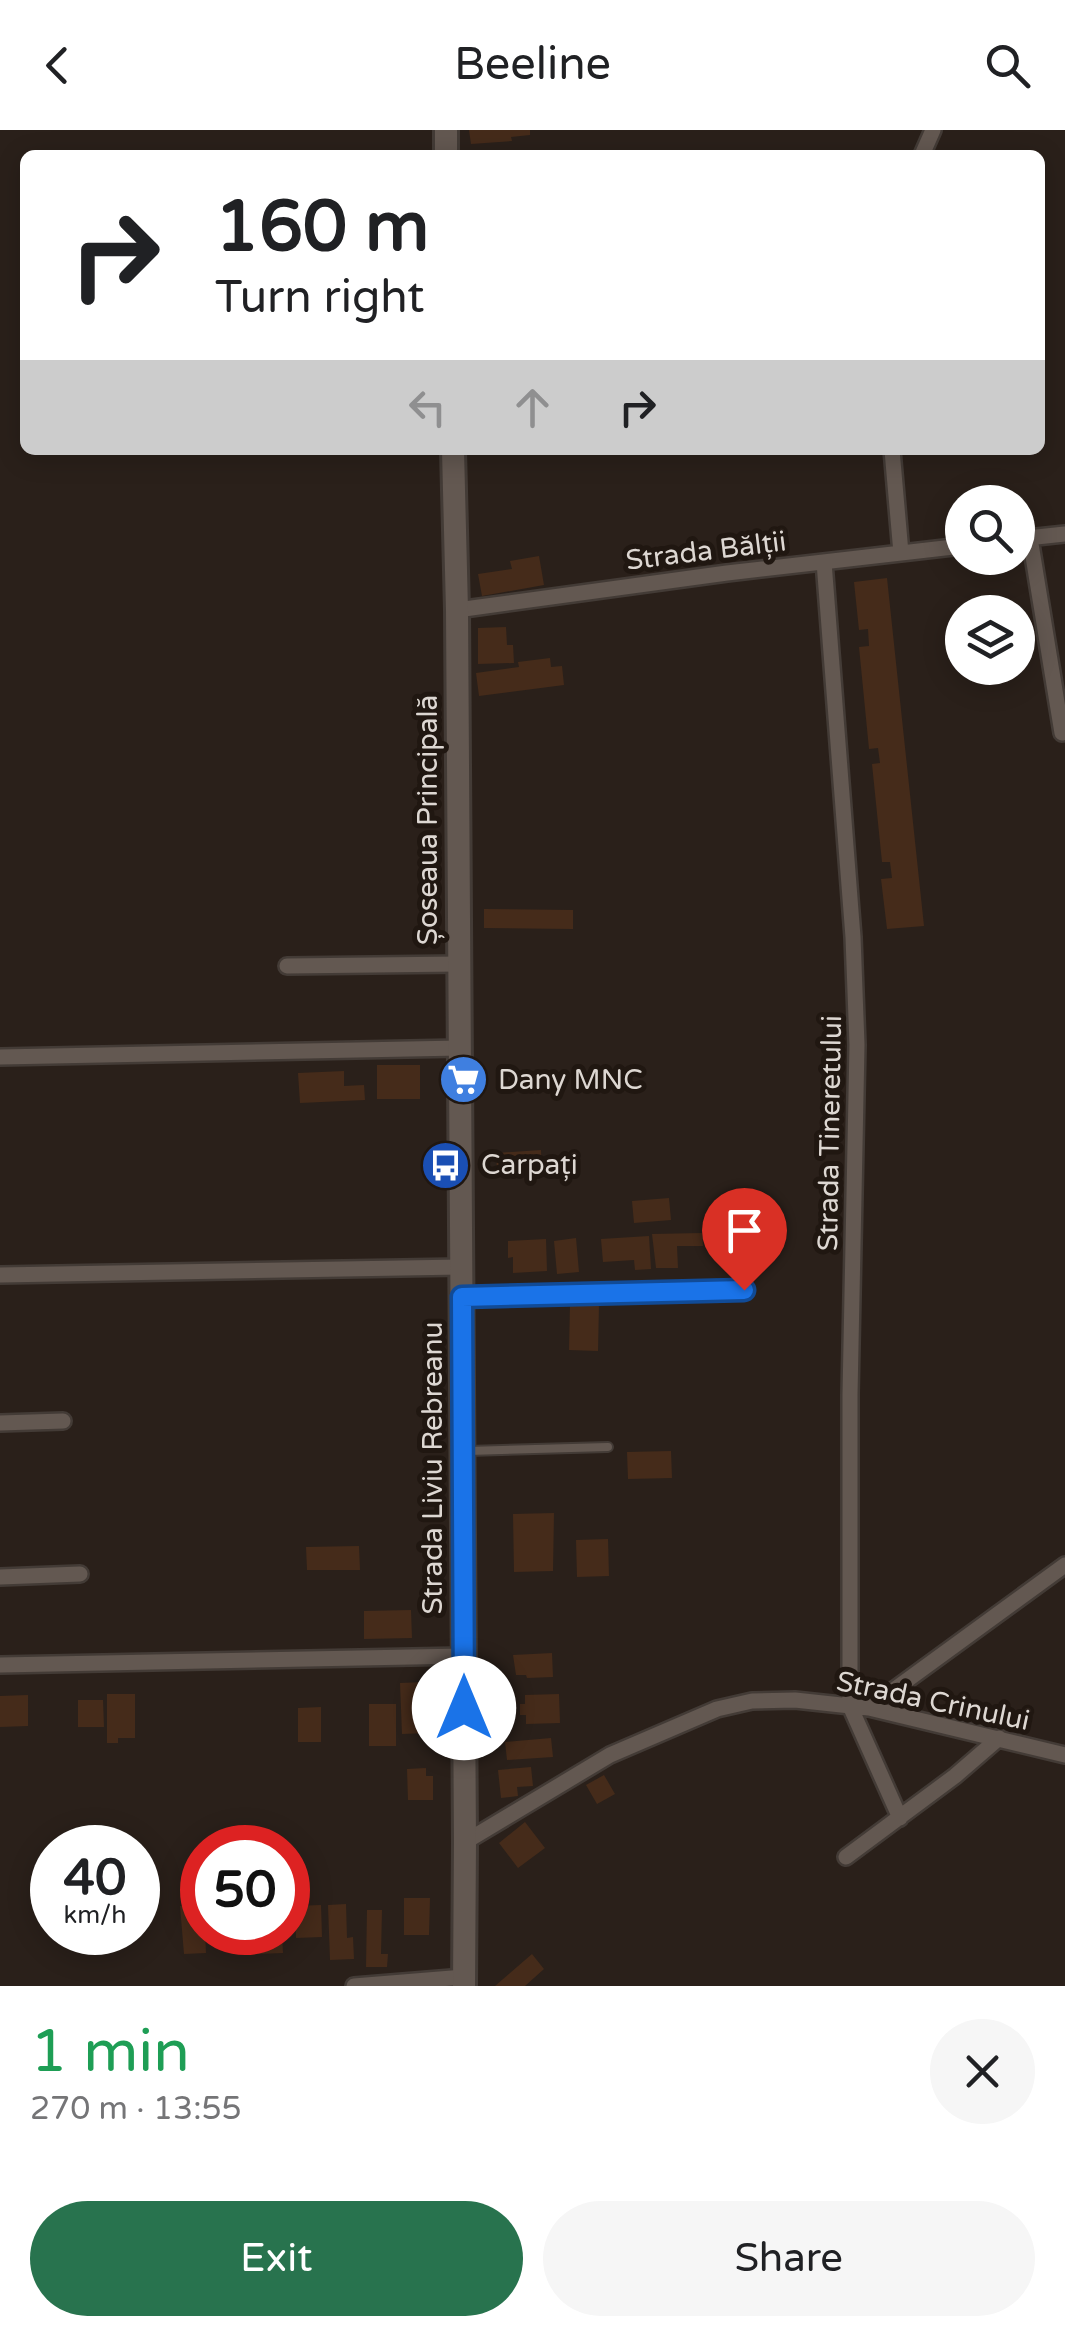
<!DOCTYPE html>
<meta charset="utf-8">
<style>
body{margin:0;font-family:"Varela Round",sans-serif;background:#f6f6f6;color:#202124;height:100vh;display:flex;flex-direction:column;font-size:38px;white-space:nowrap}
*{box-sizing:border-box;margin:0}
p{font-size:32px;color:#757577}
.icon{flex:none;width:55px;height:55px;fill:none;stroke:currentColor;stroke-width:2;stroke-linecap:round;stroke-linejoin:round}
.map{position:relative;height:1856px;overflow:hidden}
.drawer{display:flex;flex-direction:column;background:#fff;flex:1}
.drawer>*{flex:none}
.hud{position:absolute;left:20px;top:20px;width:1025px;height:305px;border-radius:15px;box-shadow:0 5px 25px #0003;background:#fff;color:#202124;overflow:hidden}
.controls{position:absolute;left:945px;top:355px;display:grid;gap:20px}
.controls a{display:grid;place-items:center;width:90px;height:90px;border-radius:50%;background:#fff;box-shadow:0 5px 25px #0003;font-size:50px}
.speed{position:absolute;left:30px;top:1695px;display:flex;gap:20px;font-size:50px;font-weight:700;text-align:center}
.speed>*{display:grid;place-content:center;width:130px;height:130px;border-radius:50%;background:#fff;box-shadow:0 5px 25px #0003;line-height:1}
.speed small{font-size:25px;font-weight:400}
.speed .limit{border:15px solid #d22;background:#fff;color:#111}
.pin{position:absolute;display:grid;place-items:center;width:85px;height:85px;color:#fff;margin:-102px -42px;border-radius:50% 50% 50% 0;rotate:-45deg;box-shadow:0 0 10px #0007}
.pin .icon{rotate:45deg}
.me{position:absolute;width:110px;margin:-55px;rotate:0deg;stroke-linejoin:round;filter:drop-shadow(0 0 8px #0008)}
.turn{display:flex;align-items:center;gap:35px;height:210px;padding:0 30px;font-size:45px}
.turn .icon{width:130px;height:130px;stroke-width:2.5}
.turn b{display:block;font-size:70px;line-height:85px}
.lanes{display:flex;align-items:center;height:95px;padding:0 30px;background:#0003;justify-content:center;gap:50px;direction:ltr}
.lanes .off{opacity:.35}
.round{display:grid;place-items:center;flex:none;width:105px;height:105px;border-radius:52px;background:#f6f6f6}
.head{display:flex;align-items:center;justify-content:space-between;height:170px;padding:0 30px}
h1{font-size:60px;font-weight:600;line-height:75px;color:#1e9e55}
.cta{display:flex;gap:20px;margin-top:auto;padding:20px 30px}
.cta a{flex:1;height:115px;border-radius:60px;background:#28734e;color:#fff;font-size:40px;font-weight:600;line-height:115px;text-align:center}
.cta a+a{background:#f6f6f6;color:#202124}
header{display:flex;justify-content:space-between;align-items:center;height:130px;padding:0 30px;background:#fff;font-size:45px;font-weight:600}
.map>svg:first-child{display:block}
.building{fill:#452b1a}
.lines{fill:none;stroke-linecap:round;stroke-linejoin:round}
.service-casing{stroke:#433b36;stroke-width:12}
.minor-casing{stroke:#433b36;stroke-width:20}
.secondary-casing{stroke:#433b36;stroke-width:28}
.service{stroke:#635851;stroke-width:8}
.minor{stroke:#635851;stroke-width:15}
.secondary{stroke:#635851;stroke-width:22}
.route-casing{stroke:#114b97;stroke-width:25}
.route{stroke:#1a73e8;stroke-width:18}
.labels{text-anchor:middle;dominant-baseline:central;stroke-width:10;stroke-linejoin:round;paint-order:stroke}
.street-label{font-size:28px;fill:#ddd7d2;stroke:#201711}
.poi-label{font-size:28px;fill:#ddd7d2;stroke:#201711;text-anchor:start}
</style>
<header><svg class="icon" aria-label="back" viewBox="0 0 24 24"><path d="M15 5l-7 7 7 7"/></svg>Beeline<svg class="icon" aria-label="search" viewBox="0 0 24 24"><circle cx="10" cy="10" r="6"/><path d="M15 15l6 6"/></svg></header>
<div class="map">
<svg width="1065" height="1856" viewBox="0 0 1065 1856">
<rect width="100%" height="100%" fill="#2a201a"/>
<!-- building -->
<path class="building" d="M 469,0 L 530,0 L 530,5 L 511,7 L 512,11 L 471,14 Z
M 539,426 L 544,455 L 482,466 L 478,444 L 512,439 L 510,431 Z
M 887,448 L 924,796 L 887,799 L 881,749 L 892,748 L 890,732 L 882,732 L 872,634 L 880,633 L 878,618 L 869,619 L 859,517 L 869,516 L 868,499 L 859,500 L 854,452 Z
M 506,497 L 507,515 L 513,515 L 514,533 L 478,534 L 478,498 Z
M 550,528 L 551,537 L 562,536 L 564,555 L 479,566 L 476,543 L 519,537 L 518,532 Z
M 484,779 L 573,780 L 573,799 L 484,798 Z
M 377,935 L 420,935 L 420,969 L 377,969 Z
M 344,941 L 344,956 L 364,955 L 365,970 L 300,973 L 298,943 Z
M 541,1020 L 542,1047 L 529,1047 L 529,1039 L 497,1041 L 496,1023 Z
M 669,1068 L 671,1090 L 634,1093 L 632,1071 Z
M 702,1103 L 703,1116 L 677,1116 L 678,1138 L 656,1138 L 652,1104 Z
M 649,1106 L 651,1139 L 635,1140 L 634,1130 L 603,1132 L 601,1109 Z
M 576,1108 L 579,1142 L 557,1144 L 554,1111 Z
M 546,1109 L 547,1141 L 513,1143 L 513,1127 L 508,1128 L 508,1111 Z
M 570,1175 L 599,1175 L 598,1221 L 569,1220 Z
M 671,1321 L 672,1348 L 628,1349 L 627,1322 Z
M 554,1383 L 553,1441 L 514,1442 L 513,1384 Z
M 608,1409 L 609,1446 L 577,1447 L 576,1410 Z
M 359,1416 L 360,1440 L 307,1440 L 306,1417 Z
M 411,1480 L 412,1508 L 364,1509 L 364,1481 Z
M 552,1523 L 553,1547 L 527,1548 L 526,1545 L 516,1545 L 513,1525 Z
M 425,1552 L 427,1603 L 402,1604 L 400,1553 Z
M 107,1564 L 135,1564 L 135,1608 L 118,1608 L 118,1613 L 107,1613 Z
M 559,1564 L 560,1593 L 526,1594 L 526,1585 L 520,1585 L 520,1574 L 525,1574 L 525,1565 Z
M 28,1565 L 28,1596 L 0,1597 L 0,1566 Z
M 78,1570 L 103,1570 L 104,1597 L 78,1597 Z
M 369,1574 L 396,1574 L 396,1616 L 369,1616 Z
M 321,1577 L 321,1612 L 298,1612 L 298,1578 Z
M 551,1608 L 553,1627 L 507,1630 L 505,1612 Z
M 531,1637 L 533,1656 L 517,1657 L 518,1666 L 501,1668 L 498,1640 Z
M 426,1638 L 426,1646 L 433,1646 L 433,1670 L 408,1670 L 407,1639 Z
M 604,1645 L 615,1664 L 597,1674 L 586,1655 Z
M 525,1692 L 545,1718 L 518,1738 L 499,1713 Z
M 404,1768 L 430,1768 L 429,1805 L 404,1805 Z
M 202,1774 L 202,1802 L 205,1802 L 206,1823 L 184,1824 L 180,1776 Z
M 346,1774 L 347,1808 L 353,1807 L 354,1829 L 330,1830 L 328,1775 Z
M 321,1775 L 322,1807 L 296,1808 L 295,1776 Z
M 367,1780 L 382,1780 L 381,1824 L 388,1824 L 387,1837 L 366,1837 Z
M 257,1802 L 282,1802 L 283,1823 L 258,1824 Z
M 532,1824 L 544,1839 L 525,1856 L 495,1856 Z"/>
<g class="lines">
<defs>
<path id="service" d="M 468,1321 L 608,1317"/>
<path id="minor" d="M 922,25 L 933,0
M 892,320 L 901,423
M 1030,408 L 1062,603
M 1018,409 L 1065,404
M 824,432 L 853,807 L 857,915 L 850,1265 L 850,1576 L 900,1688
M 457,480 L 727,443 L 962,416
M 287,836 L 459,834
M 0,927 L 460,918
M 0,1145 L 461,1137
M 461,1167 L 744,1161
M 0,1293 L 63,1291
M 0,1447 L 80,1444
M 0,1535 L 464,1526
M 869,1578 L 1065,1435
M 465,1712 L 610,1625 L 717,1579 L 752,1571 L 795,1570 L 869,1578 L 1065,1625
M 846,1727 L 955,1646 L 999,1608
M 354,1856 L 464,1847"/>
<path id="secondary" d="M 446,0 L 446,25
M 453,320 L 457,480 L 465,1712 L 464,1856"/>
</defs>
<!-- service casing -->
<use href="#service" class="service-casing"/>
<!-- minor casing -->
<use href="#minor" class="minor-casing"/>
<!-- secondary casing -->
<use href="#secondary" class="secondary-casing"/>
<!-- service -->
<use href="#service" class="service"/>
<!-- minor -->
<use href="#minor" class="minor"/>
<!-- secondary -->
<use href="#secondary" class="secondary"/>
</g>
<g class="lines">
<defs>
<path id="route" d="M 464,1578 L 462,1167 L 744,1160"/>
</defs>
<!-- route casing -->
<use href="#route" class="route-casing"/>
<!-- route -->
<use href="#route" class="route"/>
</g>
<!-- icons -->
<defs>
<symbol id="supermarket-disc" viewBox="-11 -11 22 22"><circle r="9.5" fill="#3f7fe0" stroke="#201711"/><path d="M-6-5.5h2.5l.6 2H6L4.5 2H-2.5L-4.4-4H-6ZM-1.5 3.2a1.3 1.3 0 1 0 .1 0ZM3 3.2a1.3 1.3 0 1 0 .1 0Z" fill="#fff"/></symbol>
<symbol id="bus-disc" viewBox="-11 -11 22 22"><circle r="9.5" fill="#1a4fb4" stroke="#201711"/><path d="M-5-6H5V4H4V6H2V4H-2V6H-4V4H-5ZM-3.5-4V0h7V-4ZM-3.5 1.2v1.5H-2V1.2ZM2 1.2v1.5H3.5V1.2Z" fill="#fff"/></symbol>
</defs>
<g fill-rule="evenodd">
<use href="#supermarket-disc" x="436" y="922" width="55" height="55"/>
<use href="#bus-disc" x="418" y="1008" width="55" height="55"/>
</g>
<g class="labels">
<!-- street labels -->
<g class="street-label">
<text transform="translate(706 421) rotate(-7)">Strada Bălții</text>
<text transform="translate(428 690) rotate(-90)">Șoseaua Principală</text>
<text transform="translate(830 1003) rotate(-89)">Strada Tineretului</text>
<text transform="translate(433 1338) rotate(-90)">Strada Liviu Rebreanu</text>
<text transform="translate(933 1571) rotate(12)">Strada Crinului</text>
</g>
<!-- poi labels -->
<g class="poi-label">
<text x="498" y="950">Dany MNC</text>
<text x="481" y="1035">Carpați</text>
</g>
</g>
</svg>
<div class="controls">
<a><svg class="icon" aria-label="search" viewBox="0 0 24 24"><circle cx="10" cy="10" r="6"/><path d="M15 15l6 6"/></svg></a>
<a><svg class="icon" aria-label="layers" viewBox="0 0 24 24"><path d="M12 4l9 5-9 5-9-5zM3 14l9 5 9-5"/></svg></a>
</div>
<div class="speed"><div>40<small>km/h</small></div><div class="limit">50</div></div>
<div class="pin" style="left:744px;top:1160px;background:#d93025"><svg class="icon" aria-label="arrive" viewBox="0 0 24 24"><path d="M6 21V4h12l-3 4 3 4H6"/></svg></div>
<svg class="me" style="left:464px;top:1578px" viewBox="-20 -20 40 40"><circle r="19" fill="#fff"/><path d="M0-13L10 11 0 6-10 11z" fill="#1a73e8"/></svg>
<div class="hud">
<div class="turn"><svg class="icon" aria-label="right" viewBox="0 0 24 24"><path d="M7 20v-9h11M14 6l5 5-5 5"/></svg><div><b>160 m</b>Turn right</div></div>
<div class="lanes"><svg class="icon off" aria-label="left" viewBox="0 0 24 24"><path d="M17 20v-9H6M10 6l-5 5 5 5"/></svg><svg class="icon off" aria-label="ahead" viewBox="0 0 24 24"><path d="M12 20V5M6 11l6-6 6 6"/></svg><svg class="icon" aria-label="right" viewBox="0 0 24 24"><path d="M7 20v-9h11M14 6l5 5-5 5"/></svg></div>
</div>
</div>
<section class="drawer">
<div class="head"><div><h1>1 min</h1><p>270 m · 13:55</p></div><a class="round"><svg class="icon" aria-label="close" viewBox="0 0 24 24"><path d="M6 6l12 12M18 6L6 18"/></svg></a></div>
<div class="cta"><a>Exit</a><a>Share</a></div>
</section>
